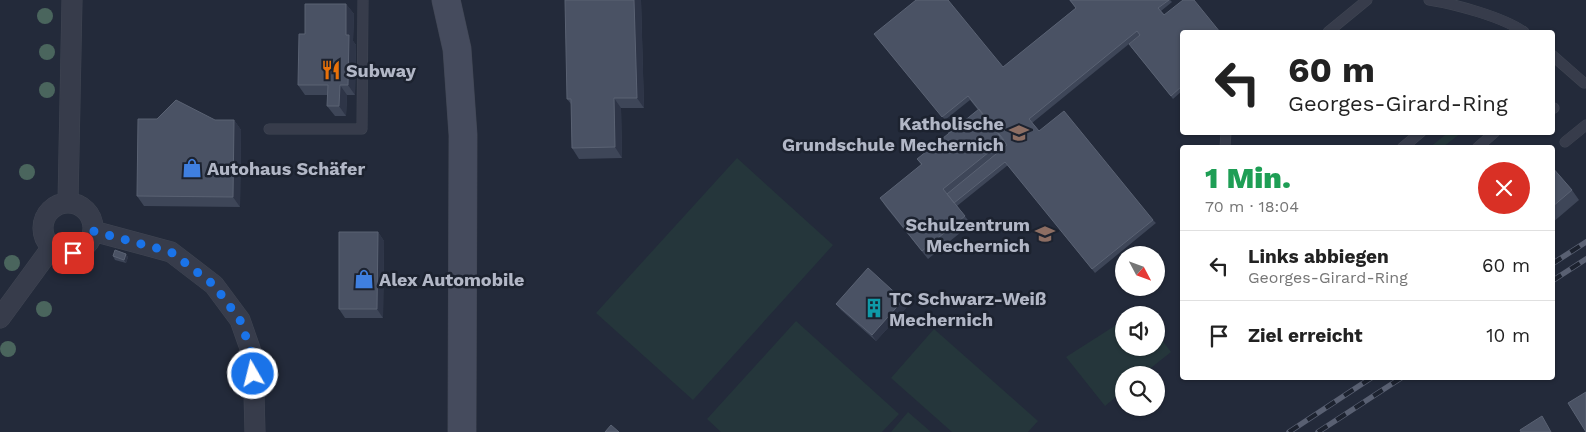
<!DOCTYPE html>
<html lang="de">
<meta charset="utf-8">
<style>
body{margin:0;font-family:"Work Sans",sans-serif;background:#f2f2f2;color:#222;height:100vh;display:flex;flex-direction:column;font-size:19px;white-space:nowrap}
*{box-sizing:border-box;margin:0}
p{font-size:16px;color:#767676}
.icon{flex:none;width:28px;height:28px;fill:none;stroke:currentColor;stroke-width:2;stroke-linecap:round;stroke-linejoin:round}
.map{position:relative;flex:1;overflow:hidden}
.sheet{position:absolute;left:1180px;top:145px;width:375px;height:235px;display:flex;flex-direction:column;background:#fff;border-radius:5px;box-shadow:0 1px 4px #0004}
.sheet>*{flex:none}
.banner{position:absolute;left:1180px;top:30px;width:375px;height:105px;border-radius:5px;box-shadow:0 1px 4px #0004;background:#fff;color:#222;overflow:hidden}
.needle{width:32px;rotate:131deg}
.fabs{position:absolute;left:1115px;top:246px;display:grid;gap:10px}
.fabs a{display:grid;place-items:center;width:50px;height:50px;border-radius:50%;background:#fff;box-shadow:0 1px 4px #0004;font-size:25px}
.pin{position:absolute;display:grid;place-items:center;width:42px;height:42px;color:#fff;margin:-21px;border-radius:10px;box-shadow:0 2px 8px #0006}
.me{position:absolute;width:55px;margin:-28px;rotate:352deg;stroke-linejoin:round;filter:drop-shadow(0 0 4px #0008)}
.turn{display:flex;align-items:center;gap:18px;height:105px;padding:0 25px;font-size:22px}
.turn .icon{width:65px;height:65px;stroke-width:2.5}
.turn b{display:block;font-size:35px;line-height:42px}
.round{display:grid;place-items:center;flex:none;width:52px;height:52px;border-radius:26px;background:#f2f2f2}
.overview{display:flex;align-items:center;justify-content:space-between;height:85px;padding:0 25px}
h1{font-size:30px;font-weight:800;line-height:38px;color:#1e9e55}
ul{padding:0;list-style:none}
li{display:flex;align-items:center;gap:15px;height:70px;padding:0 25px;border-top:1px solid #e0e0e0}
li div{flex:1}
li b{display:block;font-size:19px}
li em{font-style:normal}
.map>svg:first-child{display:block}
.green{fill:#25363b}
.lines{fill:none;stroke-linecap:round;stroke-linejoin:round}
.service-casing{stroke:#404653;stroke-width:11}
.minor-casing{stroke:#404653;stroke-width:21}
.secondary-casing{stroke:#404653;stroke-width:29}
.service{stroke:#373c4b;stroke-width:10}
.minor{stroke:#373c4b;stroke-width:20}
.secondary{stroke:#454b5d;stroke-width:28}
.rail-casing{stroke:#596072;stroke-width:5.5}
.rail{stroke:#1c222f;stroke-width:4;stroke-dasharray:11;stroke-linecap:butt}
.tree{fill:#4a655d}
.wall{fill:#3e4658}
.shaded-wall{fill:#2e3547}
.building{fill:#4a5264;stroke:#5a6273}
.route{stroke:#1a73e8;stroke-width:9;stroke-dasharray:0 16.2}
.labels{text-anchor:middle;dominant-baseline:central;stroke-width:5;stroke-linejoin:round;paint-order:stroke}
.poi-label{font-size:18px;font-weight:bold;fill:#b2b7c6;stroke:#1c222f;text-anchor:start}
</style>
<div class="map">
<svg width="1586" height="432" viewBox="0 0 1586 432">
<rect width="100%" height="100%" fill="#232a3a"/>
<!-- green -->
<path class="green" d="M 1449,132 L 1461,133 L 1443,147 L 1430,147 Z
M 737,158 L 833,245 L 693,400 L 596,313 Z
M 1124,320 L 1124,348 L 1156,348 L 1156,332 L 1171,352 L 1142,375 L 1124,375 L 1124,390 L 1105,406 L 1066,357 Z
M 796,321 L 899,414 L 882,432 L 721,432 L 707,419 Z
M 934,329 L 1038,421 L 1028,432 L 952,432 L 891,378 Z
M 908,412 L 931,432 L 891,432 Z"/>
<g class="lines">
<defs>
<path id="service" d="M 1429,0 C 1455,4 1503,17 1524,32
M 1328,32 L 1367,0
M 1552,55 L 1584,83
M 1552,109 L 1554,108
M 269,129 L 362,129 L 363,0
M 1565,142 L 1586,125
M 1225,148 L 1226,132
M 1402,148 L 1421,132
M 1477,148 L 1495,132"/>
<path id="minor" d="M 68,202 L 72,0
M43 228a25 25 0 1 1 50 0a25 25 0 1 1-50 0Z
M 93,231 L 171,252 L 214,285 L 240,320 L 253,357 L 255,432
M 0,318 L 52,247"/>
<path id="secondary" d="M 446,0 L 457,49 L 463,135 L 462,432"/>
</defs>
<!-- service casing -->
<use href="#service" class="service-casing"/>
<!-- minor casing -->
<use href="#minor" class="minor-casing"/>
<!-- secondary casing -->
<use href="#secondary" class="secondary-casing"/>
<!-- service -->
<use href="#service" class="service"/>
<!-- minor -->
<use href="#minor" class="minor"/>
<!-- secondary -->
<use href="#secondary" class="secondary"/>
<defs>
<path id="rail" d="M 1552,264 L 1586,242
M 1552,281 L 1586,259
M 1289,432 L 1371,378
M 1318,432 L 1401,378"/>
</defs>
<!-- rail casing -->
<use href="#rail" class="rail-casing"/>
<!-- rail -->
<use href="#rail" class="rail"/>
</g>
<!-- trees -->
<g class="tree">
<circle cx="45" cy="16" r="8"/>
<circle cx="47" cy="52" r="8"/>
<circle cx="47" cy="90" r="8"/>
<circle cx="27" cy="172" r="8"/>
<circle cx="12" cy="263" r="8"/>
<circle cx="44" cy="309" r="8"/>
<circle cx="8" cy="349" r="8"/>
</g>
<!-- wall -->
<path class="wall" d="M 641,0 L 644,108 L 621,108 L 622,158 L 579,159 L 572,148 L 571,104 L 567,99 Z
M 1069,0 L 1170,0 L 1172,2 L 1161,11 L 1182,32 L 1182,91 L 1173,99 L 1131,47 L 1140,35 L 1032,123 L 1039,131 L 1153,220 L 1156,223 L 1095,273 L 1008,165 L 957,206 L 971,224 L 928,259 L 886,207 L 880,198 L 921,165 L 917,159 L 949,134 L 943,125 L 947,122 L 954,130 L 978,110 L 970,100 L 945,120 L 877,38 L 1003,67 L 1076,8 Z
M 346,4 L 354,14 L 353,41 L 356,45 L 355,95 L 347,95 L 346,116 L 335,116 L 327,106 L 328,95 L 305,95 L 298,85 L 305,34 Z
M 215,120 L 234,120 L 241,130 L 240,207 L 144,206 L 137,196 Z
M 1552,167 L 1572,190 L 1579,200 L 1552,223 Z
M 378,232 L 384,241 L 383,318 L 345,318 L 339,309 Z
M 126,254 L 128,257 L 126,263 L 115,260 L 113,256 Z
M 836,304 L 908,306 L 876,341 L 841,310 Z"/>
<!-- shaded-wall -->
<path class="shaded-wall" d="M 634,0 L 641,0 L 644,108 L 637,98 Z
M 346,4 L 354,14 L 353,41 L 356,45 L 355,95 L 348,85 L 346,35 Z
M 340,85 L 347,95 L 346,116 L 339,106 Z
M 614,98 L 621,108 L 622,158 L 615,147 Z
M 234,120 L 241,130 L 240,207 L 233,197 Z
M 378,232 L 384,241 L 383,318 L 377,309 Z
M 126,254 L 128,257 L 126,263 L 124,260 Z
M 903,300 L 908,306 L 876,341 L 872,335 Z"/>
<!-- building -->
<path class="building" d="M 565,0 L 634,0 L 637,98 L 614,98 L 615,147 L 572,148 L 571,99 L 567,99 Z
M 916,0 L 948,0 L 1003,67 L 1076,8 L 1070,0 L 1169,0 L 1158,8 L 1164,15 L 1183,0 L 1194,0 L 1220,32 L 1182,32 L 1182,86 L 1171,96 L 1129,44 L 1140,35 L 1137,31 L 1029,119 L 1039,131 L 1064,111 L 1153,220 L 1092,269 L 1005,162 L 954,203 L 947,194 L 1007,145 L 968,96 L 942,117 L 874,34 Z
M 305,4 L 346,4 L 346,35 L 349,35 L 348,85 L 340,85 L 339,106 L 327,106 L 328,85 L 298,85 L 299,34 L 305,34 Z
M 176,100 L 215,120 L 234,120 L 233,197 L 137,196 L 138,119 L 157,119 Z
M 979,109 L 1004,140 L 943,189 L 965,216 L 922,251 L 880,198 L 922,164 L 917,159 Z
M 947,122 L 951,126 L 947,130 L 943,125 Z
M 1552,167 L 1572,190 L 1552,207 Z
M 339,232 L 378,232 L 377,309 L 339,309 Z
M 115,250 L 126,254 L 124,260 L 113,256 Z
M 868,268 L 903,300 L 872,335 L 836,304 Z
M 1586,392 L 1586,432 L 1568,403 Z
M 1542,416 L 1551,432 L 1521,432 L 1520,430 Z
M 611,425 L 619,432 L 605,432 Z"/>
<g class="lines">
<!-- route -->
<path class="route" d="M 73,253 C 83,249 92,243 93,231 L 171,252 L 214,285 L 240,320 L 253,357 L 253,374"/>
</g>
<!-- icons -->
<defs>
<symbol id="restaurant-bare" viewBox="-9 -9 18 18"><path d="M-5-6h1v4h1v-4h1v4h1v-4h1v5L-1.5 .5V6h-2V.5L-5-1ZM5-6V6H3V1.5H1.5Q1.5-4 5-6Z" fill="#e8710a" stroke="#1c222f" stroke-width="2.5" paint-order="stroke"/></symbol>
<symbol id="school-bare" viewBox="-9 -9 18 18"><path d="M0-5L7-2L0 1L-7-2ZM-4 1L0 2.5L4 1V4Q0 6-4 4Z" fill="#8d6e63" stroke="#1c222f" stroke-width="2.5" paint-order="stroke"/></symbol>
<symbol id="shop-bare" viewBox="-9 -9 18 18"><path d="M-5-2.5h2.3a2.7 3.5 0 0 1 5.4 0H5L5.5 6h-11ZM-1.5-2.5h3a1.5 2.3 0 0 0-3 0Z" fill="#3f7fe0" stroke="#1c222f" stroke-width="2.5" paint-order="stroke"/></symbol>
<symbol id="building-bare" viewBox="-9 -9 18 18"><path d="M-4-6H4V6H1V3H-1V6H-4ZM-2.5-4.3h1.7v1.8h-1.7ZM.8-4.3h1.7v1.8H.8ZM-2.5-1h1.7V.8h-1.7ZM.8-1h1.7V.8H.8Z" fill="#0f9aa8" stroke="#1c222f" stroke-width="2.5" paint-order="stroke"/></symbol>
</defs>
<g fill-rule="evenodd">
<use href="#restaurant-bare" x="317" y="56" width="28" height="28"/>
<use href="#school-bare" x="1005" y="119" width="28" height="28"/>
<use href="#shop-bare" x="178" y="154" width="28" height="28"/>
<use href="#school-bare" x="1031" y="220" width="28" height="28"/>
<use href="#shop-bare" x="350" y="265" width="28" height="28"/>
<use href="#building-bare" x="860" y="294" width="28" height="28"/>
</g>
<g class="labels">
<!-- poi labels -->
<g class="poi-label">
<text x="346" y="70">Subway</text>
<text x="1004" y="123" text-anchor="end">Katholische<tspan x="1004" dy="21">Grundschule Mechernich</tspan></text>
<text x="207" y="168">Autohaus Schäfer</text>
<text x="1030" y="224" text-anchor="end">Schulzentrum<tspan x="1030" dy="21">Mechernich</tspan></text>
<text x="379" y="279">Alex Automobile</text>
<text x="889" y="298">TC Schwarz-Weiß<tspan x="889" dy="21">Mechernich</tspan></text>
</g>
</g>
</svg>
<div class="fabs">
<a><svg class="needle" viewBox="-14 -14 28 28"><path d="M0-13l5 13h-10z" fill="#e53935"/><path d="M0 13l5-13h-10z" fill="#767676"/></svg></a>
<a><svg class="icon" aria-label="sound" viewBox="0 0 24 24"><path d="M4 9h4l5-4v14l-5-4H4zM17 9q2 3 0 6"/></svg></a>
<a><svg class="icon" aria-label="search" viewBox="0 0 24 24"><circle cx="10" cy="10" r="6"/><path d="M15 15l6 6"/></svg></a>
</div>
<div class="pin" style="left:73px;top:253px;background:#d93025"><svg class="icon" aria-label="arrive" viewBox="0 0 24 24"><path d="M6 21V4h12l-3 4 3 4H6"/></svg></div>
<svg class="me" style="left:253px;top:374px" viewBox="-20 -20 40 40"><circle r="17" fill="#1a73e8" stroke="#fff" stroke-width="3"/><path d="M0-11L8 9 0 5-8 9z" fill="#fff"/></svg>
<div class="banner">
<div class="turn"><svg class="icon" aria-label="left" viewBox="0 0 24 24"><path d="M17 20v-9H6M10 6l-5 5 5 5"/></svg><div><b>60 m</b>Georges-Girard-Ring</div></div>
</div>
<section class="sheet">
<div class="overview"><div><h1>1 Min.</h1><p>70 m · 18:04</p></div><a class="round" style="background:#d93025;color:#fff"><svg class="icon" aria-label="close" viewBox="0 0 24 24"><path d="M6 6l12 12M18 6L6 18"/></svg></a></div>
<ul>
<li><svg class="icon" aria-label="left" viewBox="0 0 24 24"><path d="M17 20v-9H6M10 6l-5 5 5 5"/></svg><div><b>Links abbiegen</b><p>Georges-Girard-Ring</p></div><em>60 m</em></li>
<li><svg class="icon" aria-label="arrive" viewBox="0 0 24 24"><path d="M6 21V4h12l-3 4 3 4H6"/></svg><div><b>Ziel erreicht</b></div><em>10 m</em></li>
</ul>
</section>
</div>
